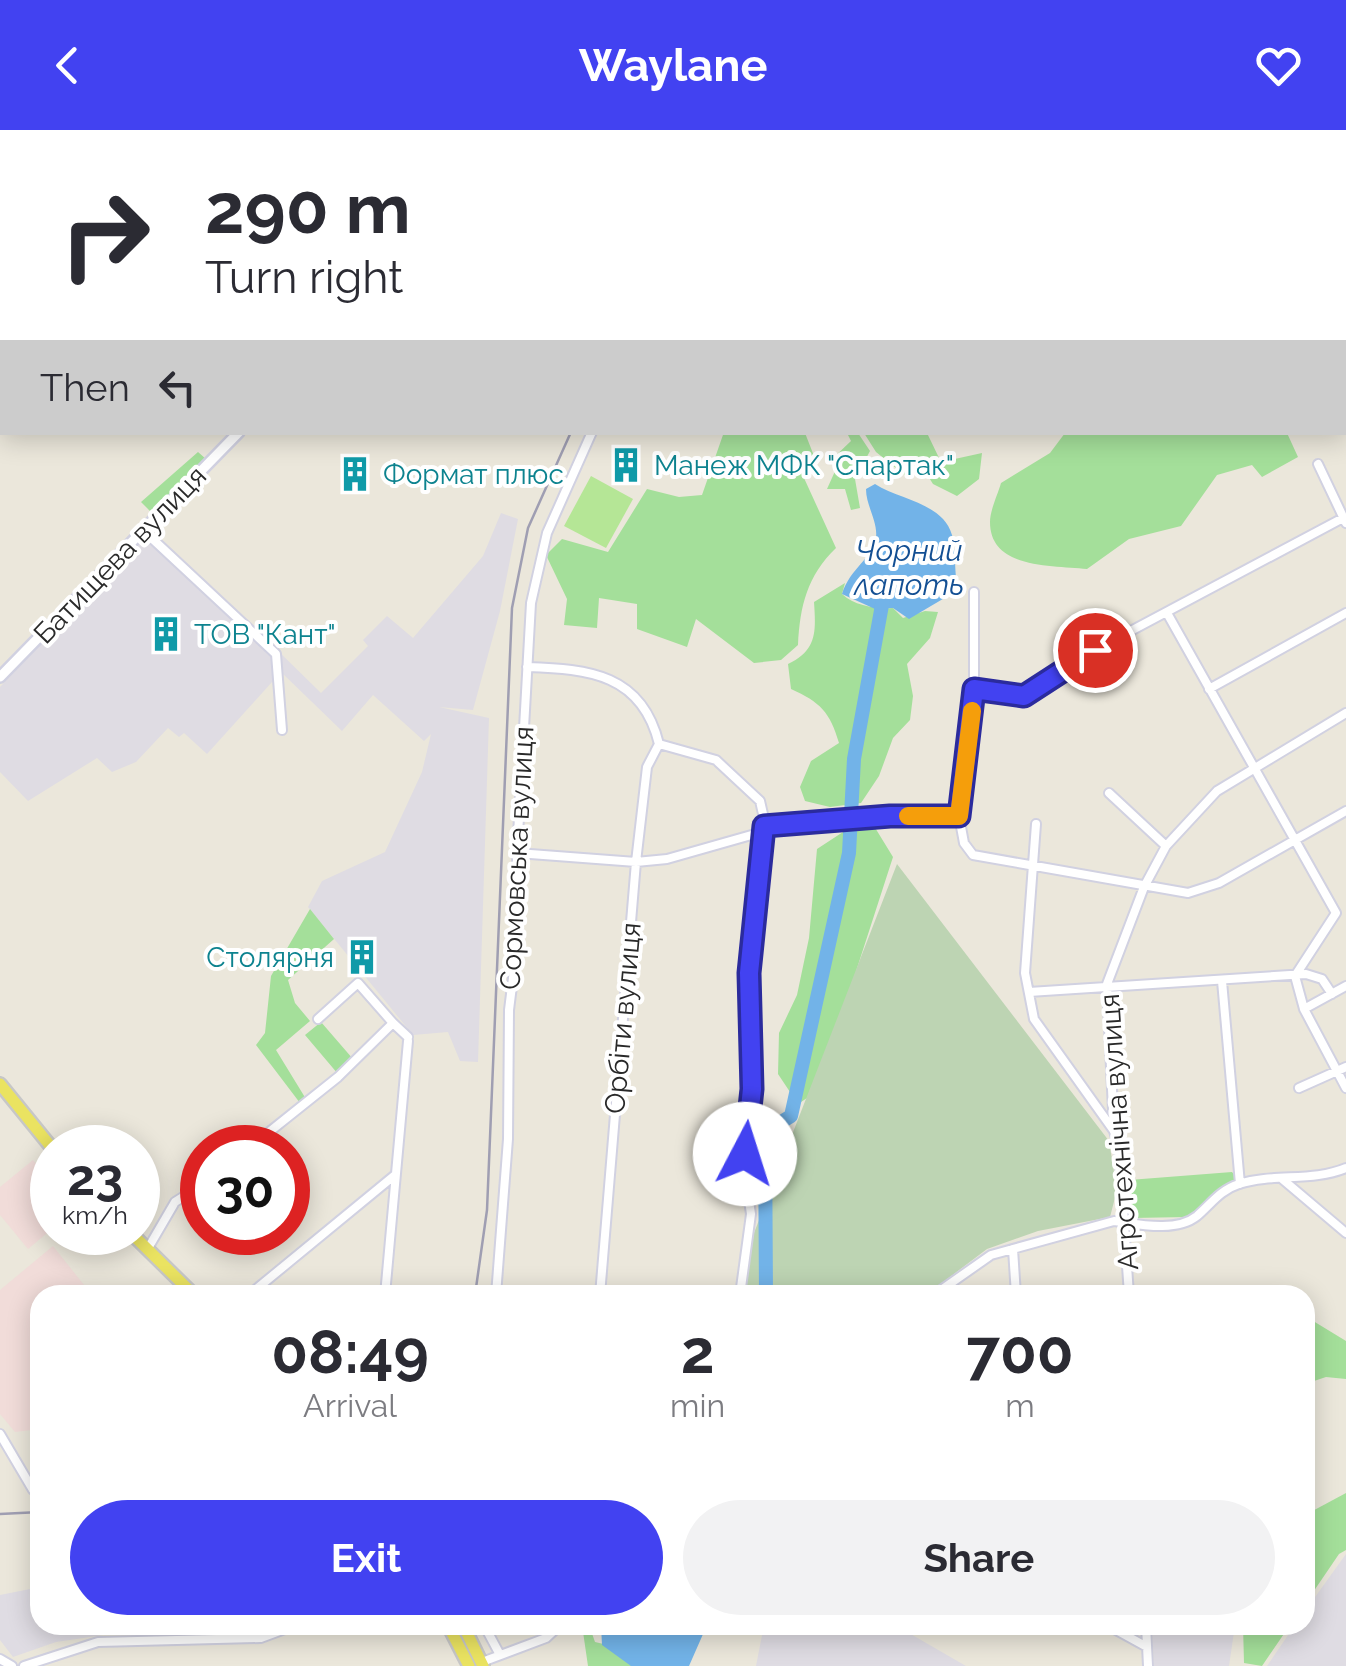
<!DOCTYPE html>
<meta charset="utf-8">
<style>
body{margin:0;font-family:Raleway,sans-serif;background:#f2f2f3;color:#2b2b33;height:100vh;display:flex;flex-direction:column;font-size:38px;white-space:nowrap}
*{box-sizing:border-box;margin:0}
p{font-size:32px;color:#7c7c81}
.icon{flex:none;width:55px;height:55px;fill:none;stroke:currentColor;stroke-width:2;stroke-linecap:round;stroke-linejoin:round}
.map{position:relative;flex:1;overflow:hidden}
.details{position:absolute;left:30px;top:1155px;width:1285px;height:350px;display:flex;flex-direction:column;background:#fff;border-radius:30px;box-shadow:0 5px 25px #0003}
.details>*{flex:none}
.top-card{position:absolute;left:0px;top:0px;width:1348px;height:305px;box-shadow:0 5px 25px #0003;background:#fff;color:#2b2b33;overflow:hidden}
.speed{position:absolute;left:30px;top:995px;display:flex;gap:20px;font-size:50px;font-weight:700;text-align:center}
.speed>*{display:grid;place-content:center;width:130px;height:130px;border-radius:50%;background:#fff;box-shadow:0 5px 25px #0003;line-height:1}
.speed small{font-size:25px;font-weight:400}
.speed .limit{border:15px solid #d22;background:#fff;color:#111}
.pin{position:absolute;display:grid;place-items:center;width:85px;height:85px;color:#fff;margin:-42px;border:5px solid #fff;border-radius:50%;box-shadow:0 2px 10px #0007}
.me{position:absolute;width:110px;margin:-55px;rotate:5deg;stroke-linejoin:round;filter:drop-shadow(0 0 8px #0008)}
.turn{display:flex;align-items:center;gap:35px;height:210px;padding:0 40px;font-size:45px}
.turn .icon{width:130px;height:130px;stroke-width:2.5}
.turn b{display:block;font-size:70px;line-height:85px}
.then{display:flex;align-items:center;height:95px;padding:0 40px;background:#0003;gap:20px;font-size:38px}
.eta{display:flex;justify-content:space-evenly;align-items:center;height:170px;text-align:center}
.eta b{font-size:60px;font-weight:700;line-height:70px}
.button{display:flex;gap:20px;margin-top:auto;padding:20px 40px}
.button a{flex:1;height:115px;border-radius:60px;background:#4242f1;color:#fff;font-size:40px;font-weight:700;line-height:115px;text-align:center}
.button a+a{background:#f2f2f3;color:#2b2b33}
header{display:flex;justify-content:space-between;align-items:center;height:130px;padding:0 40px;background:#4242f1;color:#fff;font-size:45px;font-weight:700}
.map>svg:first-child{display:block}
.industrial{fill:#dfdce3}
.medical{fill:#f1dcd9}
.green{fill:#a4df9a}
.cemetery{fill:#bdd4b3}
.pitch{fill:#b5e696}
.water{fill:#72b3e8}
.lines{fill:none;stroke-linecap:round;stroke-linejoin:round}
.river{stroke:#72b3e8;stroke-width:14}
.minor-casing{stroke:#d1d1e1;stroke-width:12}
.tertiary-casing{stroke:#d1d1e1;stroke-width:14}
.primary-casing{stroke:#c7c7c7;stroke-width:16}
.minor{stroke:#fff;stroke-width:8}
.tertiary{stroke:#fff;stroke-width:9}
.primary{stroke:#eae361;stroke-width:11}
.rail{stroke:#9f9eb2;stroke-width:2.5}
.route-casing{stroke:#2b2b9d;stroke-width:25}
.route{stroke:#4242f1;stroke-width:18}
.slow{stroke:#f59e0b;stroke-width:18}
.labels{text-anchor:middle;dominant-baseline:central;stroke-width:8;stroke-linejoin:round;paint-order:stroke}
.culture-label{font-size:28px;fill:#0d838f;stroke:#fff;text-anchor:start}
.street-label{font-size:28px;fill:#292929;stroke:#fff}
.water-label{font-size:30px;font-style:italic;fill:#134f93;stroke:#fff}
</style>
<header><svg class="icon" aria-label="back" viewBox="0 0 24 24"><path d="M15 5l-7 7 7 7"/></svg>Waylane<svg class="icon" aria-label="heart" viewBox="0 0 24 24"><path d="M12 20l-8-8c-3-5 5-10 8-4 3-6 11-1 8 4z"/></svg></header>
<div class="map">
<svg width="1346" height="1536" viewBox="0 0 1346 1536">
<rect width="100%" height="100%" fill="#ebe7db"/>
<!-- industrial -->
<path class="industrial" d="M 501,383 L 518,389 L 500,481 L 473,580 L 439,577 L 489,588 L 478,932 L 460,931 L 448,902 L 413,905 L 308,777 L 322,751 L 385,722 L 422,642 L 431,604 L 424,611 L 373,565 L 342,601 L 281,542 L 207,624 L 184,603 L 179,607 L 168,598 L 136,632 L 112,642 L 97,628 L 28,671 L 0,642 L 0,557 L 143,408 L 263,517 L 269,512 L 321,563 L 368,516 L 363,510 L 387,486 L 413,508 L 483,426 Z
M 1346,1424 L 1346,1536 L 1267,1536 L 1295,1495 L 1305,1495 L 1305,1481 Z
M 40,1457 L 40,1495 L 116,1495 L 117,1503 L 56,1512 L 13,1527 L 0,1510 L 0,1465 Z
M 764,1495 L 895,1495 L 966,1536 L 756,1536 Z
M 1152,1495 L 1235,1495 L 1229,1536 L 1154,1536 Z"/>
<!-- medical -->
<path class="medical" d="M 33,1030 L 52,1053 L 52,1099 L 28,1119 L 0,1085 L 0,1057 Z
M 53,1116 L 92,1165 L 40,1165 L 40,1299 L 15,1302 L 0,1284 L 0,1160 Z"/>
<!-- green -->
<path class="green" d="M 724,302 L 805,303 L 816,331 L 804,348 L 836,418 C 807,446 800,476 798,515 L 781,530 L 754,533 L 696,489 L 687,517 L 637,499 L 637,474 L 599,468 L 597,498 L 564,495 L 567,469 L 546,425 L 562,409 L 608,422 L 647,359 L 679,367 L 702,365 Z
M 847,303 L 858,303 L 870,321 L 855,349 L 860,378 L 851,380 L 845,359 L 827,359 L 836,339 L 831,330 L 851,311 Z
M 864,303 L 927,303 L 941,332 L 982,323 L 979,349 L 957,366 L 933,354 L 921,335 L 907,347 L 876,322 Z
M 1065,303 L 1287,303 L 1298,327 L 1262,347 L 1252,335 L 1217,345 L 1181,396 L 1129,409 L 1087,439 C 1054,435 990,440 990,392 C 990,380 998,364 1001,353 L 1050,323 Z
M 198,322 L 206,329 L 153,384 L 141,372 Z
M 845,453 L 842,464 C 855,476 876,479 893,478 L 903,488 L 925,481 L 938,482 L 930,508 L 907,534 L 913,566 L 910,590 L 893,608 L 879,646 L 861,673 L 830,677 L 805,671 L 800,657 L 811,631 L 839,613 C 830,582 820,572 791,559 L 788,534 C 817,520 816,502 814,472 Z
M 874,696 L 893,727 L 849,863 L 807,968 L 798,974 L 778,944 L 779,903 L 797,865 L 809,808 L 817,719 L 843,702 Z
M 310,779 L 334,809 L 288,850 L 295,873 L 310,891 L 276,920 L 306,969 L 300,973 L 256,915 L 265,903 L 271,846 Z
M 321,892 L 353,929 L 338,944 L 305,905 Z
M 1232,1042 L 1238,1050 L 1187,1087 L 1132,1088 L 1129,1050 Z
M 1305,1186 L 1346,1211 L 1346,1249 L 1326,1247 L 1305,1254 Z
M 1346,1363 L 1346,1420 L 1339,1424 L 1305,1474 L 1305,1385 Z
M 582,1495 L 589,1495 L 595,1512 L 612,1516 L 637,1536 L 588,1536 Z
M 1243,1495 L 1290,1495 L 1262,1536 L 1244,1533 Z"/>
<!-- cemetery -->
<path class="cemetery" d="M 897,734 L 1109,1011 L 1117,1060 L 1110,1087 L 1038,1101 L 987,1119 L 926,1165 L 744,1165 L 754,1103 Z"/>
<!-- pitch -->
<path class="pitch" d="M 591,346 L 633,369 L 606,418 L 564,396 Z"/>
<!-- water -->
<path class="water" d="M 875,354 C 900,370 943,373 952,405 C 956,418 954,443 958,460 L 909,489 L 893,478 L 875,479 L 842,464 C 850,438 873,428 876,408 C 878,391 866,376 866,359 Z
M 601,1495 L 707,1495 L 689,1536 L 631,1536 L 602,1515 Z"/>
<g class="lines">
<!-- river -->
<path class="river" d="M 766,1165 L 765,1002 L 791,986 L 849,723 L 854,629 L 884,464"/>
<defs>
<path id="minor" d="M 1318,334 L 1346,393
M 144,401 L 276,524 L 282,600
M 974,462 L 974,559 L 959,686 L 964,713 L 973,725 L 1188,763 L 1219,753 L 1346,681
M 1167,483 L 1336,783 L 1295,846 L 1304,879 L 1346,958
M 527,537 C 589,539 642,544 659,614 L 716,630 L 760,671 L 763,684 L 749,843 L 751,959 L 745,1044 L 751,1084 L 740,1165
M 974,559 L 1014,567 L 1033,562 L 1095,520 L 1343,388
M 1209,559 L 1346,483
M 1109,663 L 1166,716
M 1036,694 L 1025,843 L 1034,889 L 1114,1001
M 764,696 L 890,686 L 959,686
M 517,723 L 636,732 L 667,729 L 762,702
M 1222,851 L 1240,1054
M 1029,862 L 1306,844 L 1322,849 L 1332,864
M 1304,879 L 1346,856
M 318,889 L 358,853 L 393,893
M 1299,958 L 1346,937
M 249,1018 L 338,947 L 393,893 L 408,907
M 1281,1048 L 1346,1103
M 1013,1119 L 1016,1165
M 147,1120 L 175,1072 L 202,1055
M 249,1165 L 395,1045
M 385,1165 L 408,911
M 496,1165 L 508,1009 L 509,880 L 518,808 L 517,723 L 531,473 L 547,403 L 592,302
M 600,1165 L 636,732 L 647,637 L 659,614
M 934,1165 L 991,1125 L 1114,1091 C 1137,1094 1176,1103 1197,1086 C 1211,1074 1220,1060 1239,1054 C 1274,1043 1313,1052 1346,1038
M 1129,1165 L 1119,1019 L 1114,1001 L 1107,854 L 1144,757 L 1166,716 L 1217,661 L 1346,583
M 0,1304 L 33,1360 L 40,1359
M 484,1495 L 499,1523
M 1107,1495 L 1147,1517
M 1146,1495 L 1148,1536
M 0,1529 L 12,1536
M 482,1532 L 546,1508 L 560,1495
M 24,1536 L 98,1512 L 261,1508 L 296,1495"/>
<path id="tertiary" d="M 196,0 L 199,2
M 247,2 L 249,0
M 0,547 L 239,302"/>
<path id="primary" d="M 0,954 L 52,1018
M 130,1102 L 194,1165
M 448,1495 L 469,1536
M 463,1495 L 483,1536"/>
</defs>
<!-- minor casing -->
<use href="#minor" class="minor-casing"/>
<!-- tertiary casing -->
<use href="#tertiary" class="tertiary-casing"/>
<!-- primary casing -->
<use href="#primary" class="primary-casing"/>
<!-- minor -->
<use href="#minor" class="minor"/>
<!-- tertiary -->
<use href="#tertiary" class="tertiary"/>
<!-- primary -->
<use href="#primary" class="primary"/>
<!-- rail -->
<path class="rail" d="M 776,2 L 777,0
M 475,1165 L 487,1080 L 512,478 L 528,398 L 571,302
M 0,1384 L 40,1382"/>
</g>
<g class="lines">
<defs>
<path id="route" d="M 745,1024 L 752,959 L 749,843 L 764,696 L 890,686 L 959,686 L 974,559 L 1024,566 L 1095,520"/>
</defs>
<!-- route casing -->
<use href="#route" class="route-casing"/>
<!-- route -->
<use href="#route" class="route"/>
<!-- slow -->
<path class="slow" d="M 908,686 L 959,686 L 972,581"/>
</g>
<!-- icons -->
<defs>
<symbol id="building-bare" viewBox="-9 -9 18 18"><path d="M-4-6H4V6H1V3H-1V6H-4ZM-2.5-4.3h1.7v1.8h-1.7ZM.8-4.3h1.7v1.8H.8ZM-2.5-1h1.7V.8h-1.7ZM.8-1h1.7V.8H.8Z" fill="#0f9aa8" stroke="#fff" stroke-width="2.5" paint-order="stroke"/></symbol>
</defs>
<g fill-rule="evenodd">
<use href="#building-bare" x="601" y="310" width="50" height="50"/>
<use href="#building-bare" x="330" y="319" width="50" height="50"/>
<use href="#building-bare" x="141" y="479" width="50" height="50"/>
<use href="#building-bare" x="337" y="802" width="50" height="50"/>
</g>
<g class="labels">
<!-- culture labels -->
<g class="culture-label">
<text x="654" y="335">Манеж МФК "Спартак"</text>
<text x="383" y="344">Формат плюс</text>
<text x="194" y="504">ТОВ "Кант"</text>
<text x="334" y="827" text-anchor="end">Столярня</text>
</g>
<!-- street labels -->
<g class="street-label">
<text transform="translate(120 425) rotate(-46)">Батищева вулиця</text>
<text transform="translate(517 728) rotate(-87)">Сормовська вулиця</text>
<text transform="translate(623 888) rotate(-85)">Орбіти вулиця</text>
<text transform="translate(1119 1002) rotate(-94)">Агротехнічна вулиця</text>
</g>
<!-- water labels -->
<g class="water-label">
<text x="909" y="420">Чорний<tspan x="909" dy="34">лапоть</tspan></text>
</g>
</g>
</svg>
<div class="speed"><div>23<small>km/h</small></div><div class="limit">30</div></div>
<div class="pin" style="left:1095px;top:520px;background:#d93025"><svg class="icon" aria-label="arrive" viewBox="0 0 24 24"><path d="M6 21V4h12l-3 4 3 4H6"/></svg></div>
<svg class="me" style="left:745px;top:1024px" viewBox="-20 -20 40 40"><circle r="19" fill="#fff"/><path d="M0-13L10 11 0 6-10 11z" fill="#4242f1"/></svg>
<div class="top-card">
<div class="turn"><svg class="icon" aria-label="right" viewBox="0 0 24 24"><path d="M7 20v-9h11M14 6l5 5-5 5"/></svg><div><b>290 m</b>Turn right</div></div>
<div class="then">Then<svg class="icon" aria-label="left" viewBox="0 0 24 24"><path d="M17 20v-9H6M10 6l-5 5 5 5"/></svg></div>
</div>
<section class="details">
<div class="eta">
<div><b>08:49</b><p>Arrival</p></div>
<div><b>2</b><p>min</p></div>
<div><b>700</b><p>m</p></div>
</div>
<div class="button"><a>Exit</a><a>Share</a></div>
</section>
</div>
